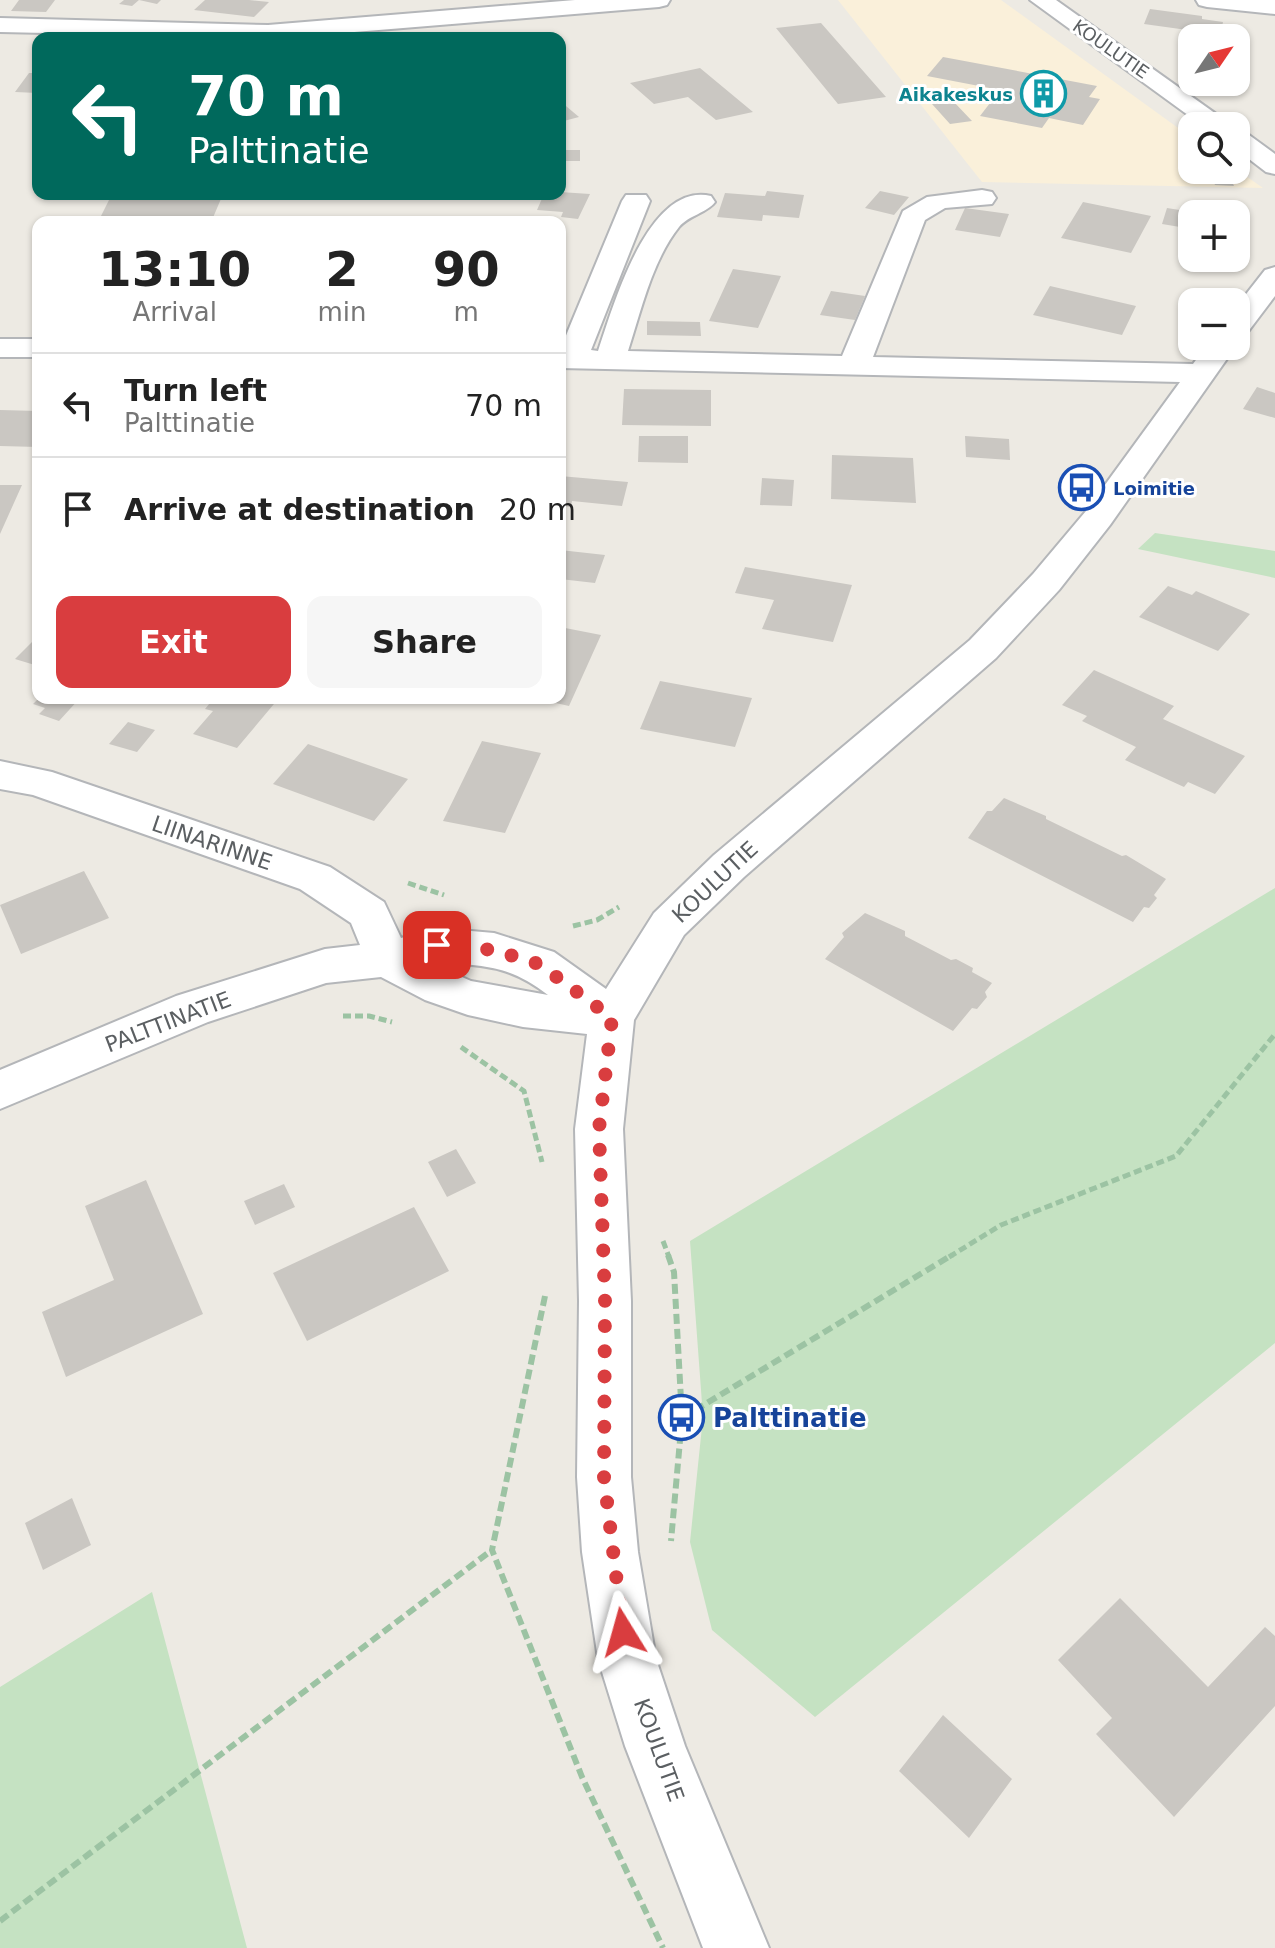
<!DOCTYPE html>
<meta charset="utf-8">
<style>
body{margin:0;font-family:"DejaVu Sans",sans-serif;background:#f6f6f6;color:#222;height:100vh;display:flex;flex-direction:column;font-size:30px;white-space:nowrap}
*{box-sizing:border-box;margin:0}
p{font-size:26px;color:#767676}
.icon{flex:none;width:44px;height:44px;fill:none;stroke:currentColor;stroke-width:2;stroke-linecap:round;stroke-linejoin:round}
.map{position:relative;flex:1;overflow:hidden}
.details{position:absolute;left:32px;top:216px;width:534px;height:488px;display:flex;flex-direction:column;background:#fff;border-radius:16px;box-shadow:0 2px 6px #0004}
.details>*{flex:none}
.top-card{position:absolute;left:32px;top:32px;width:534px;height:168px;border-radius:16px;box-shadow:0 2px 6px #0004;background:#00695c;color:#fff;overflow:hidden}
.needle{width:52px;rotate:55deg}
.buttons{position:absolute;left:1178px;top:24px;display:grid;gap:16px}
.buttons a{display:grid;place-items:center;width:72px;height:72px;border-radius:16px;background:#fff;box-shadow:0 2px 6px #0004;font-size:40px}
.pin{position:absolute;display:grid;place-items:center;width:68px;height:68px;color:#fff;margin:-34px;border-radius:16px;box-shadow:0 4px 12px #0006}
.me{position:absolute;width:88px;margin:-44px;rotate:352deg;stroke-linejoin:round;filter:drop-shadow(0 0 6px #0008)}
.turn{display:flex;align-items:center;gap:28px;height:168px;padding:0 24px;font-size:36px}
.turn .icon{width:104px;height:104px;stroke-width:2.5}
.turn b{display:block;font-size:56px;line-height:68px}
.eta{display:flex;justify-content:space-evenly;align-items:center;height:136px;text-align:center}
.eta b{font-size:48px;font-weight:600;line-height:56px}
.cta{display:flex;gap:16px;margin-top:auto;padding:16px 24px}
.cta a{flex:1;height:92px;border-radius:16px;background:#d93d3f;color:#fff;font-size:32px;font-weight:600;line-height:92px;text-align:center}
.cta a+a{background:#f6f6f6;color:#222}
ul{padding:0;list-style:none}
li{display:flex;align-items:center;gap:24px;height:104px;padding:0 24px;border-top:2px solid #e0e0e0}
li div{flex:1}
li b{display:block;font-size:30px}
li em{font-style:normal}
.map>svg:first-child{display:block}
.commercial{fill:#faf0da}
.green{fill:#c5e2c2}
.building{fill:#cac7c2}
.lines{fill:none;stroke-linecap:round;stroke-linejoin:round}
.minor-casing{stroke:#b4b6b9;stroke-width:4}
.path-far1{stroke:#9cc3a3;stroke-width:5;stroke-dasharray:8 4;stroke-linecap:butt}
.path{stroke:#9cc3a3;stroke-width:6;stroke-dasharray:10 5;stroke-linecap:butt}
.minor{fill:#fff;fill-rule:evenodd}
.route{stroke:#d93d3f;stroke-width:14;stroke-dasharray:0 25.2}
.labels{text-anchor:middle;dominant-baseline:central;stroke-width:6;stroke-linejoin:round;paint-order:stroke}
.far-street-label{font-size:18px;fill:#5b5f62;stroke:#fff}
.far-culture-label{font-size:18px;font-weight:bold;fill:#0d838f;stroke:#fff;text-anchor:end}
.far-transit-label{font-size:18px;font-weight:bold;fill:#164399;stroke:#fff;text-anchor:start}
.street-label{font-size:22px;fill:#5b5f62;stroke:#fff}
.near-transit-label{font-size:26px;font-weight:bold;fill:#164399;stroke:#fff;text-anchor:start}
</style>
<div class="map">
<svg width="1275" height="1948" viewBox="0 0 1275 1948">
<rect width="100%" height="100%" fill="#edeae3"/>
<!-- commercial -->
<path class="commercial" d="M 838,0 L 1001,0 L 1192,138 L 1192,170 L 1236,169 L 1263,188 L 982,182 Z"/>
<!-- green -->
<path class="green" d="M 1155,533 L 1275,551 L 1275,578 L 1138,549 Z
M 1275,888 L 1275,1343 L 815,1717 L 712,1630 L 690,1542 L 703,1417 L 690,1241 Z
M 152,1592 L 247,1948 L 0,1948 L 0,1687 Z"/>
<!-- building -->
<path class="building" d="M 19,0 L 55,0 L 46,12 L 11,11 Z
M 124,0 L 161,0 L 157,4 L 139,0 L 132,6 L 119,4 Z
M 205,0 L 249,0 L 269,2 L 254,17 L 194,10 Z
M 1150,9 L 1202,16 L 1202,19 L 1223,22 L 1221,31 L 1210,29 L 1209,33 L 1144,24 Z
M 821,23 L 886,97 L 838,104 L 776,28 Z
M 943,57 L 1097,86 L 1089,97 L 1100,99 L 1083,125 L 1049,118 L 1042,128 L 980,116 L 1000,90 L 927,76 Z
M 700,68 L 753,112 L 716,120 L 688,97 L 654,104 L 630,83 Z
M 29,73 L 38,73 L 38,93 L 15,92 Z
M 560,101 L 579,117 L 560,122 Z
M 954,102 L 972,121 L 950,124 L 932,104 Z
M 560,150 L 580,150 L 580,161 L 560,161 Z
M 1210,173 L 1229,174 L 1234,186 L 1215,185 Z
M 767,191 L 804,195 L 799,218 L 763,215 L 762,221 L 717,217 L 725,193 L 765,196 Z
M 880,191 L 909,197 L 894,215 L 865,208 Z
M 560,192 L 590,194 L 578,219 L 561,217 L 563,212 L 537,210 L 544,194 Z
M 112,194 L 223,194 L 212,220 L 100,218 Z
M 1083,202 L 1151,216 L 1131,253 L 1061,238 Z
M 965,208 L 1009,214 L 1000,237 L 955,230 Z
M 1167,208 L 1192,212 L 1192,229 L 1162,224 Z
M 733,269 L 781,276 L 758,328 L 709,321 Z
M 1050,286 L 1136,306 L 1122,335 L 1033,315 Z
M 831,291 L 865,296 L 855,320 L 820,315 Z
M 647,321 L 700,322 L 701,336 L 647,335 Z
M 1257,387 L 1275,393 L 1275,418 L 1243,409 Z
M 624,389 L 711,390 L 711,426 L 622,425 Z
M 0,410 L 38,411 L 38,421 L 32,433 L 38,434 L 38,447 L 0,446 Z
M 639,436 L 688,436 L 688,463 L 638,462 Z
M 965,436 L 1009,439 L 1010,460 L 966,457 Z
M 832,455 L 913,458 L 916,503 L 831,499 Z
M 560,476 L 628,482 L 622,506 L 572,501 L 571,507 L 560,506 Z
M 762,478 L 794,480 L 792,506 L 760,505 Z
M 0,485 L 22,485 L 0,534 Z
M 560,550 L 605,555 L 595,583 L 560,579 Z
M 745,567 L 852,585 L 833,642 L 762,629 L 774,600 L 735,593 Z
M 1168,586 L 1192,595 L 1196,591 L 1250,614 L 1218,651 L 1139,617 Z
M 560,627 L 601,635 L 569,706 L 538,699 L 560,698 Z
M 38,636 L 38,666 L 15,659 Z
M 1094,670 L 1174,706 L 1163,719 L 1245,756 L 1215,794 L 1188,782 L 1184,787 L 1125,760 L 1136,747 L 1082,721 L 1087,716 L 1062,705 Z
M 660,681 L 752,698 L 735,747 L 640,729 Z
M 39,698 L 80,698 L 59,721 L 39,714 L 45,708 L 33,704 Z
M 214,698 L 279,698 L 237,748 L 193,734 L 213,711 L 205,709 Z
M 128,722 L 155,730 L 137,752 L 109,744 Z
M 482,741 L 541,753 L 505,833 L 443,821 Z
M 308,744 L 408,779 L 374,821 L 273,784 Z
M 1004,798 L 1046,816 L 1046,819 L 1122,856 L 1126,855 L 1166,879 L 1154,895 L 1157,898 L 1149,908 L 1144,907 L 1133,922 L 968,838 L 987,811 L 992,811 Z
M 84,871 L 109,918 L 21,954 L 0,905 Z
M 865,913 L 905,931 L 905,936 L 951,960 L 956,959 L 973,968 L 972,972 L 992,983 L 985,992 L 987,997 L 977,1009 L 972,1008 L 953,1031 L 825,959 L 844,937 L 842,933 Z
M 456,1149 L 476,1183 L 447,1197 L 428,1162 Z
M 146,1180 L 203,1314 L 66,1377 L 42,1312 L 114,1280 L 85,1206 Z
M 284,1184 L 295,1207 L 255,1225 L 244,1201 Z
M 414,1207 L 449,1271 L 307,1341 L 273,1273 Z
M 72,1498 L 91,1545 L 43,1570 L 25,1523 Z
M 1120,1598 L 1208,1687 L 1265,1627 L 1275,1636 L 1275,1706 L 1174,1817 L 1096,1734 L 1112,1718 L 1058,1660 Z
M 943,1715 L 1012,1779 L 969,1838 L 899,1771 Z"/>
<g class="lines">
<defs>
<path id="minor" d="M 575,0 L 670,0 L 667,5 L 659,7 L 281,38 L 0,32 L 0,18 L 268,25 Z
M 1030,0 L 1056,0 L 1233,126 L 1203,126 Z
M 1196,0 L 1275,0 L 1275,14 L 1207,7 L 1199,5 Z
M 1236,129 L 1245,132 L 1275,154 L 1275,174 L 1266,172 L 1236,149 Z
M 982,190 L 992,192 L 996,198 L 992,204 L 945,208 L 925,220 L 873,357 L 1193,364 L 1206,346 L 1236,346 L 1110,525 L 1059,590 L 996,658 L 744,877 L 684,935 L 634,1020 L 623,1129 L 631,1301 L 631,1477 L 638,1552 L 656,1659 L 685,1746 L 769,1948 L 703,1948 L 625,1746 L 598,1659 L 582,1552 L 577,1477 L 579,1301 L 575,1129 L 587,1034 L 523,1027 L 468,1015 L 425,1000 L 381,977 L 326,983 L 208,1022 L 0,1109 L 0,1070 L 176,996 L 325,949 L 360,945 L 351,923 L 300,889 L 33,795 L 0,789 L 0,761 L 52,772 L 330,867 L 384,902 L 401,938 L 437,928 L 494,933 L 554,952 L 606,989 L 654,913 L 714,855 L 970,640 L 1033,574 L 1086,511 L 1180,382 L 560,368 L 560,350 L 622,201 L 626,195 L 646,195 L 650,201 L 591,350 L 598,351 C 613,307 648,181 711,196 L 715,202 C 707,213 689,215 679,227 C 652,261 641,311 628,351 L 842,356 L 903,211 L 927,197 ZM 437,962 C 485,966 509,965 548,995 L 471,981 L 430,963 Z
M 1275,267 L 1275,296 L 1247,333 L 1236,336 L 1236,307 L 1265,270 Z
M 0,339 L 38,339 L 38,357 L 0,357 Z"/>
</defs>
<!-- minor casing -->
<use href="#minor" class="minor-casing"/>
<!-- path-far1 -->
<path class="path-far1" d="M 408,883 L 444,895
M 573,926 L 597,920 L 619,907
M 343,1016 L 369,1016 L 392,1022
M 461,1047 L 524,1091 L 542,1162
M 663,1241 L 669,1257
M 949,1257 L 1001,1225 L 1176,1156 L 1275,1034"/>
<!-- path -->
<path class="path" d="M 668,1255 L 674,1272 L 682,1418 L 671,1541
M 545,1296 L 492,1550 L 582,1777 L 663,1948
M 682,1418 L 952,1255
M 0,1921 L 492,1550"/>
<!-- minor -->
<use href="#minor" class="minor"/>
</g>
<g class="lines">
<!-- route -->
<path class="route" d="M 437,945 L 494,950 L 539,964 L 612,1018 L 599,1129 L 605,1301 L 604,1477 L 623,1632"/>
</g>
<!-- icons -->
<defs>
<symbol id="building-ring" viewBox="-11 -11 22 22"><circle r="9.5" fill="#fff" stroke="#0f9aa8" stroke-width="1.5"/><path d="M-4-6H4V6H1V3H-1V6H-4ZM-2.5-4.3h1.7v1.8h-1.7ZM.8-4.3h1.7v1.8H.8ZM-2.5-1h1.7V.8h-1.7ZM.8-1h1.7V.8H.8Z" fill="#0f9aa8"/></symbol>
<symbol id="bus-ring" viewBox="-11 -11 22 22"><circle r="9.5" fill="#fff" stroke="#1a4fb4" stroke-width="1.5"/><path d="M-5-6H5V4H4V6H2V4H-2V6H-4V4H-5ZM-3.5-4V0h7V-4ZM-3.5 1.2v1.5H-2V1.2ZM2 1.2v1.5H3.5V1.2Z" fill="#1a4fb4"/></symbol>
</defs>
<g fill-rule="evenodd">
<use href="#building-ring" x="1018" y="68" width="51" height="51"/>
<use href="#bus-ring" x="1056" y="462" width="51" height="51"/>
<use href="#bus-ring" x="656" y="1392" width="51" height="51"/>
</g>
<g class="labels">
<!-- far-street labels -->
<g class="far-street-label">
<text transform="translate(1111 49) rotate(35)">KOULUTIE</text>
</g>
<!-- far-culture labels -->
<g class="far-culture-label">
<text x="1013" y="94">Aikakeskus</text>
</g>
<!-- far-transit labels -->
<g class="far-transit-label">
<text x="1113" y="488">Loimitie</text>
</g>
<!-- street labels -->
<g class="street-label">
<text transform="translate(212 843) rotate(19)">LIINARINNE</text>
<text transform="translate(715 882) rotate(-43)">KOULUTIE</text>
<text transform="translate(168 1022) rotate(-21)">PALTTINATIE</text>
<text transform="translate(659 1750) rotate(70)">KOULUTIE</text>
</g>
<!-- near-transit labels -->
<g class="near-transit-label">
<text x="713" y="1418">Palttinatie</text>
</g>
</g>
</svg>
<div class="buttons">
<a><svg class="needle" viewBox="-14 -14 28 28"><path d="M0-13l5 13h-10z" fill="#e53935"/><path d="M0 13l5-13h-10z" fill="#767676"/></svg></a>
<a><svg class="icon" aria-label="search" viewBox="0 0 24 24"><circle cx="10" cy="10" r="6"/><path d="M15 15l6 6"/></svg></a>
<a>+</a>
<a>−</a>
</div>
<div class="pin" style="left:437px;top:945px;background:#d93025"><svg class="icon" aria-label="arrive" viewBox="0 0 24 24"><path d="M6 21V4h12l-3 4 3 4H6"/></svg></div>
<svg class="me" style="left:623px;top:1632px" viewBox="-20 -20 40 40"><path d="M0-17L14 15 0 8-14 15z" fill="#d93d3f" stroke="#fff" stroke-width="4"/></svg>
<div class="top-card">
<div class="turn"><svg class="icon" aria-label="left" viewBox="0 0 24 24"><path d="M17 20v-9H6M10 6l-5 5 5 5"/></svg><div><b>70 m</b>Palttinatie</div></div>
</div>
<section class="details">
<div class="eta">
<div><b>13:10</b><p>Arrival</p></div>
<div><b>2</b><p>min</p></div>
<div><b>90</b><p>m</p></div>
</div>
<ul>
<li><svg class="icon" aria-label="left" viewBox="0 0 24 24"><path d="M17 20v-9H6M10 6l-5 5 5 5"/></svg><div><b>Turn left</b><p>Palttinatie</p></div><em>70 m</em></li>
<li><svg class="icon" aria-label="arrive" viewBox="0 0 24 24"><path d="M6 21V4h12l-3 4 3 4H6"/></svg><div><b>Arrive at destination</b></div><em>20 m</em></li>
</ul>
<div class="cta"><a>Exit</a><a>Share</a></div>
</section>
</div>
